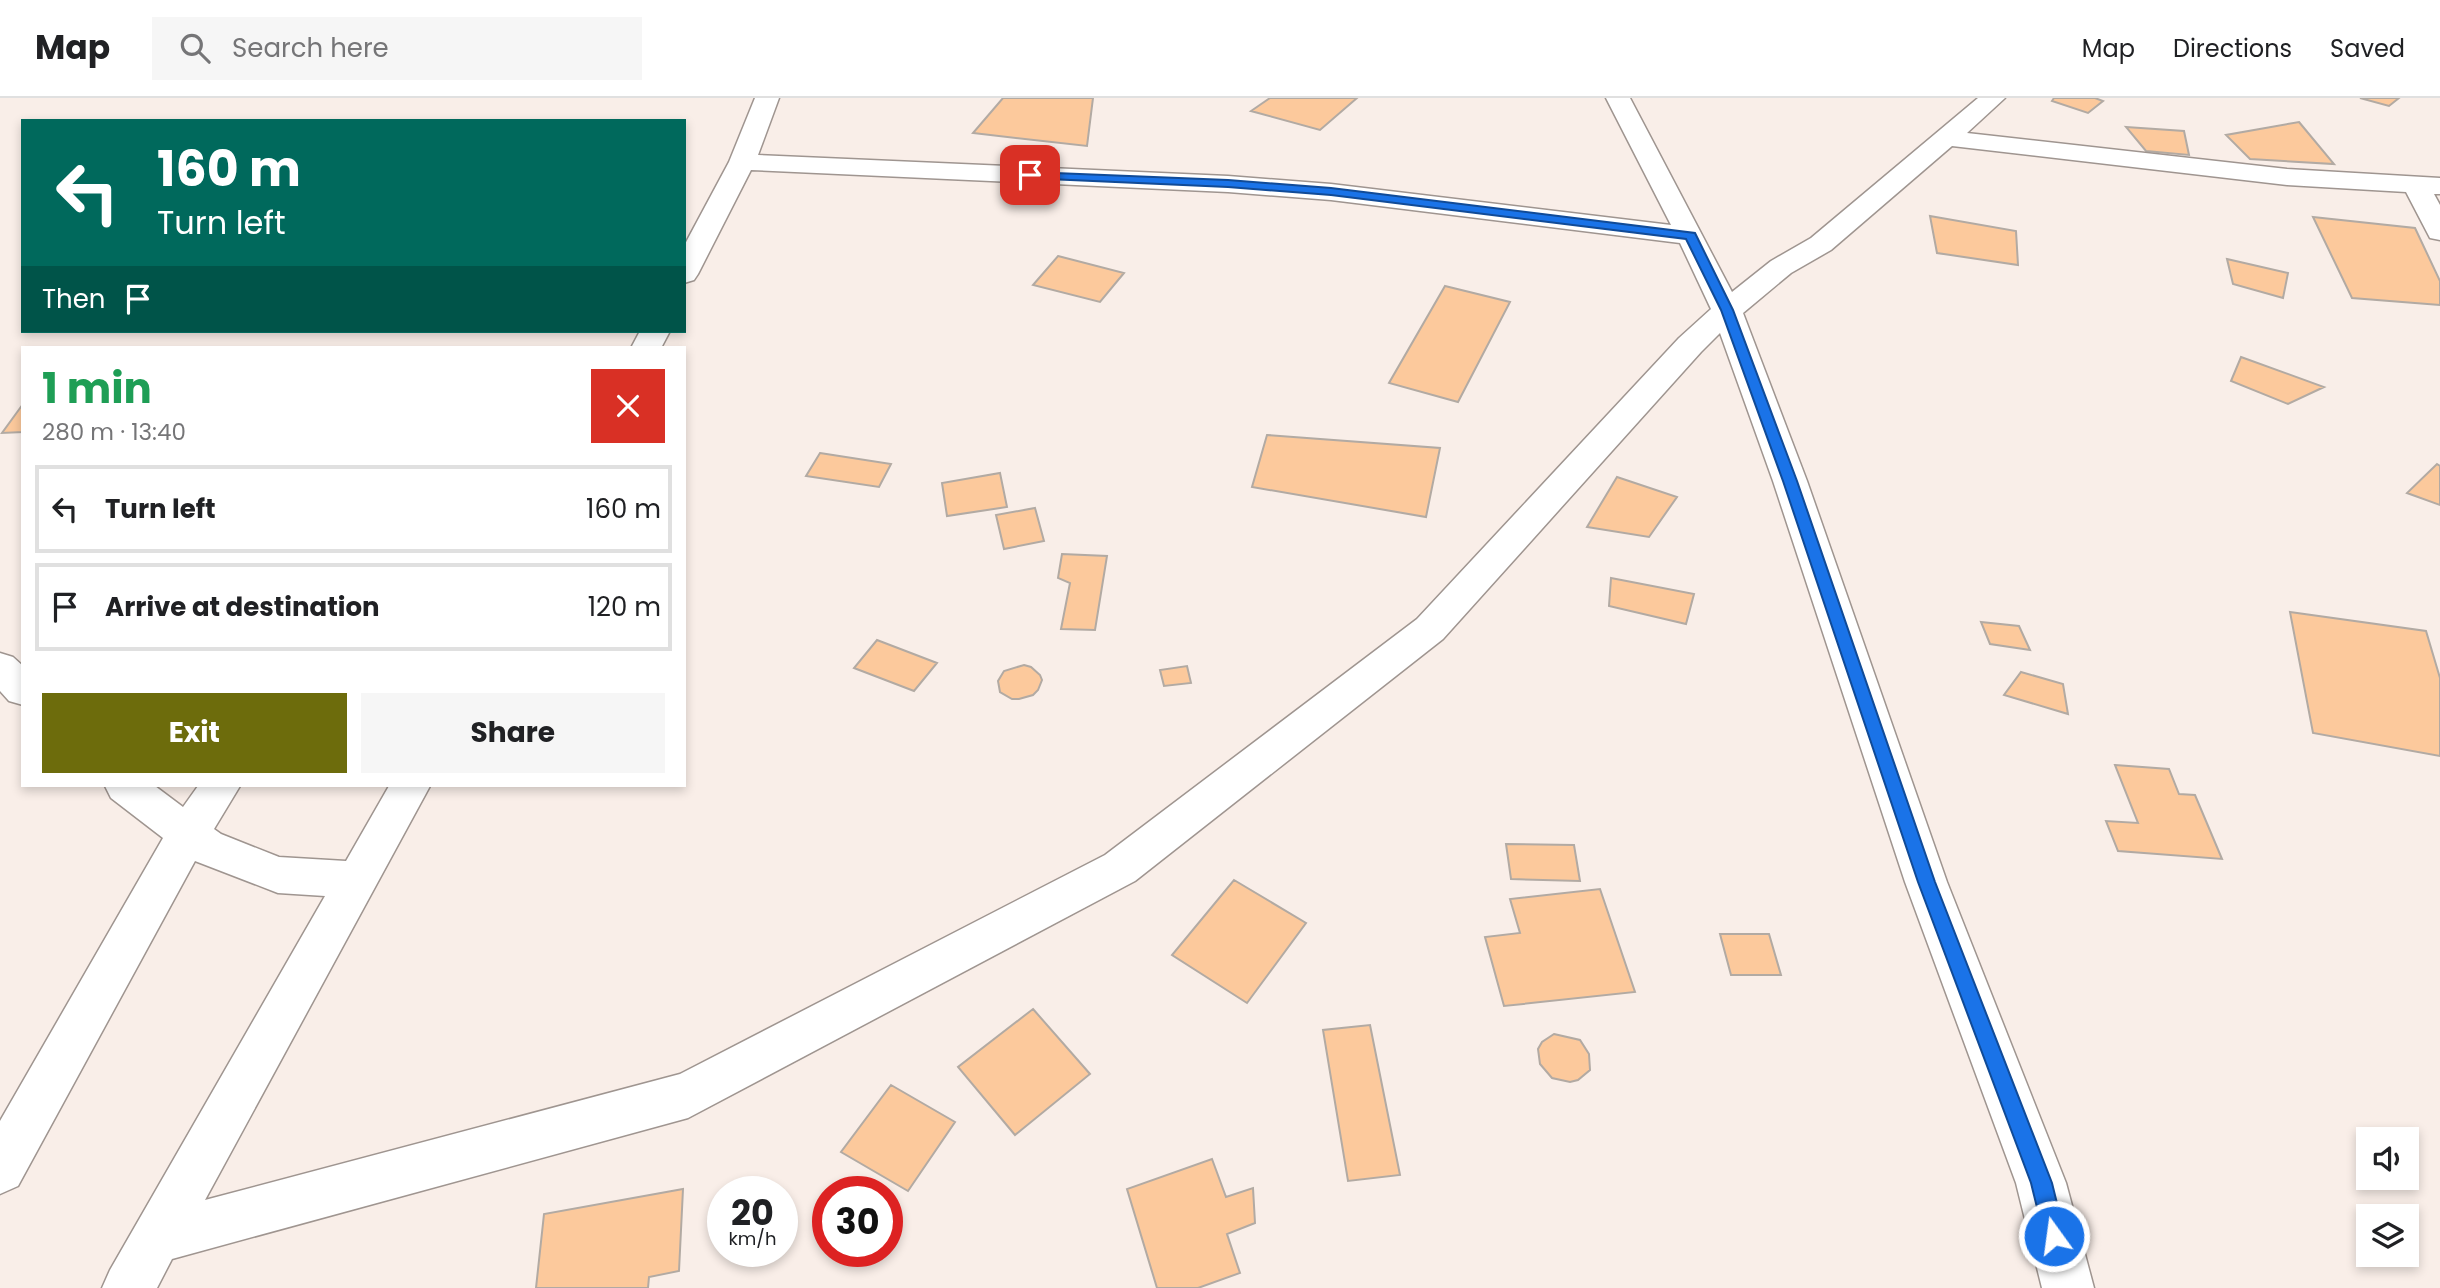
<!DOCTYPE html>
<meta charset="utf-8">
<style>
body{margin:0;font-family:Poppins,sans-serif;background:#f6f6f6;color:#202124;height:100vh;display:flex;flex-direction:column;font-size:26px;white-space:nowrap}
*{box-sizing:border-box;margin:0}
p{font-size:23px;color:#757577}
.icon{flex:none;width:38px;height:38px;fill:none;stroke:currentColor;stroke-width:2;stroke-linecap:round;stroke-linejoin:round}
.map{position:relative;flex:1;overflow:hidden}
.sheet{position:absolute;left:21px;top:248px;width:665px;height:441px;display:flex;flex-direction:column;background:#fff;border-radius:0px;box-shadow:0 4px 10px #0003}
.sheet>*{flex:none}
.guide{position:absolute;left:21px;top:21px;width:665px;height:214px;border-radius:0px;box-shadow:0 4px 10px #0003;background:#00695c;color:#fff;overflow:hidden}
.tools{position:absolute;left:2356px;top:1029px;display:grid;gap:14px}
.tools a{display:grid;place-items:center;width:63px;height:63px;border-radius:0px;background:#fff;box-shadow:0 4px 10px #0003;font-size:35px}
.speed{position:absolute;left:707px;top:1078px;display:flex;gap:14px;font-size:35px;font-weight:700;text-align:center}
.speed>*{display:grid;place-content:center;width:91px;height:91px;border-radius:50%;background:#fff;box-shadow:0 4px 10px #0003;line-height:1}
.speed small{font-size:18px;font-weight:400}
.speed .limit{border:10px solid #d22;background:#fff;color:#111}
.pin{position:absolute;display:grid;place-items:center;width:60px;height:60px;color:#fff;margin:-30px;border-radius:14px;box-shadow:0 4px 10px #0006}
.me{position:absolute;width:77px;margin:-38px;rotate:346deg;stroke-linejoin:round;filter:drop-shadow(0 0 5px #0008)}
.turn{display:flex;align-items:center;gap:24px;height:147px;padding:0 21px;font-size:32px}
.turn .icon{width:91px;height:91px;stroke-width:2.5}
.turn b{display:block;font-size:49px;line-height:60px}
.then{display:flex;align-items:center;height:66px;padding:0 21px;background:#0003;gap:14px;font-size:26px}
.round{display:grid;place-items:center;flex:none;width:74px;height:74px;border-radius:0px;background:#f6f6f6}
.headline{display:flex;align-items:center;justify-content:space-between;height:119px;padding:0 21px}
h1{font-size:42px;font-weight:700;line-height:52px;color:#1e9e55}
.primary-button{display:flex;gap:14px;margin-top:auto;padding:14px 21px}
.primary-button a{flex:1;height:80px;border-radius:0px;background:#6d6c0c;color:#fff;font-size:28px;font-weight:700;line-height:80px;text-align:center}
.primary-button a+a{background:#f6f6f6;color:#202124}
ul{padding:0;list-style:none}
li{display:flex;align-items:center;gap:21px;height:88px;margin:0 14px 10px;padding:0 7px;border:4px solid #e0e0e0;border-radius:0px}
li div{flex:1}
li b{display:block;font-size:26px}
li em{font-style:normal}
header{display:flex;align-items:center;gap:42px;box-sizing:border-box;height:98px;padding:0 35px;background:#fff;border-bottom:2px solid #e0e0e0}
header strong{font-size:33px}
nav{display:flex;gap:38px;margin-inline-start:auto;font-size:24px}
.search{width:490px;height:63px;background:#f6f6f6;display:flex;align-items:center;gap:18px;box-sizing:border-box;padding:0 24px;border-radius:0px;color:#757577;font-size:26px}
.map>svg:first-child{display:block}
.building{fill:#fcc99c;stroke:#b2aaa3;stroke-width:2}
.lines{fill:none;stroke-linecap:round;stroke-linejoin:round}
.street-casing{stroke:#9f9590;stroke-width:3}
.street{fill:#fff;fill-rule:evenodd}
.route{fill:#1a73e8;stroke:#114b97;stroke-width:2}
</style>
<header>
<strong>Map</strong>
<div class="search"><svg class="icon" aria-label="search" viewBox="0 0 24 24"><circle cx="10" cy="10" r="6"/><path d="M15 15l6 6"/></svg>Search here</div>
<nav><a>Map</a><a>Directions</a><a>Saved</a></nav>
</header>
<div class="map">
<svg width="2440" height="1190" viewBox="0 0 2440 1190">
<rect width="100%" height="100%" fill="#f9eee8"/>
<!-- building -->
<path class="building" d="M 1003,0 L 1093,0 L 1087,48 L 973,35 Z
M 1270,0 L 1357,0 L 1320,32 L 1251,13 Z
M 2054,0 L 2095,0 L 2103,3 L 2088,15 L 2052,3 Z
M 2360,0 L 2399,0 L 2389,8 Z
M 2299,24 L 2334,66 L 2250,61 L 2226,37 Z
M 2126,29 L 2184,33 L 2189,57 L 2146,53 Z
M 1930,118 L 2016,133 L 2018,167 L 1937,155 Z
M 2313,119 L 2415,130 L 2440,183 L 2440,207 L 2352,200 Z
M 1058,158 L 1124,175 L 1100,204 L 1033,187 Z
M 2227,161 L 2288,175 L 2283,200 L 2233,186 Z
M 1445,188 L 1510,204 L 1458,304 L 1389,285 Z
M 2241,259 L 2324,289 L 2288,306 L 2231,283 Z
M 23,306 L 23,334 L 2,335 Z
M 1267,337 L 1440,350 L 1426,419 L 1252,389 Z
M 820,355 L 891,366 L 879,389 L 806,378 Z
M 2437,366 L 2440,368 L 2440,407 L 2407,395 Z
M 1000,375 L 1007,409 L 947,418 L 942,385 Z
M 1617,379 L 1677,399 L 1649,439 L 1587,429 Z
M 1035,410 L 1044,443 L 1004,451 L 996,417 Z
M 1062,456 L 1107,458 L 1095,532 L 1061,531 L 1070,485 L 1058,480 Z
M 1611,480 L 1694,496 L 1686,526 L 1609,508 Z
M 2290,514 L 2426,533 L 2440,580 L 2440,658 L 2313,635 Z
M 1981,524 L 2019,528 L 2030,552 L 1990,546 Z
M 877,542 L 937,565 L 914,593 L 854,570 Z
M 1024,567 L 1031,569 L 1040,577 L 1042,582 L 1038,592 L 1033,597 L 1019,601 L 1012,601 L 1000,594 L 998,583 L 1004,573 Z
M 1187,568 L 1191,585 L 1164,588 L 1160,572 Z
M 2021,574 L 2063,586 L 2068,616 L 2004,597 Z
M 2115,667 L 2169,671 L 2179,696 L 2195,697 L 2222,761 L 2118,753 L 2106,723 L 2138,725 Z
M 1506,746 L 1574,747 L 1580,783 L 1511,781 Z
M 1234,782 L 1306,825 L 1247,905 L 1172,857 Z
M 1600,791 L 1635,894 L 1504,908 L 1485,839 L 1520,835 L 1510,801 Z
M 1720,836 L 1769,836 L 1781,877 L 1731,877 Z
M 1033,911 L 1090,976 L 1015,1037 L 958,969 Z
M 1370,927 L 1400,1077 L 1348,1083 L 1323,932 Z
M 1554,936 L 1580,942 L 1589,956 L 1590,972 L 1578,982 L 1570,984 L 1552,980 L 1540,966 L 1538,951 L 1542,944 Z
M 891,987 L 955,1024 L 908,1093 L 841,1054 Z
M 1212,1061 L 1226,1099 L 1253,1090 L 1255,1125 L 1227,1136 L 1240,1175 L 1198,1190 L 1157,1190 L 1127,1091 Z
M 683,1091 L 679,1173 L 649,1179 L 648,1190 L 536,1190 L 544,1116 Z"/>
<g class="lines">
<defs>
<path id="street" d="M 755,0 L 779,0 L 758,57 L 1228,78 L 1331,86 L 1671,127 L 1606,0 L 1630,0 L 1732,194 L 1771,163 L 1811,140 L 1978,0 L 2005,0 L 1967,35 L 2287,71 L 2440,80 L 2440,96 L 2434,96 L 2440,107 L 2440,142 L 2430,140 L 2406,94 L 2287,87 L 1952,48 L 1831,152 L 1791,175 L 1743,215 L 1807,383 L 1947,784 L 2066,1085 L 2094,1190 L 2042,1190 L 2016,1085 L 1905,784 L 1773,383 L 1720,235 L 1701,254 L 1443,541 L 1135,783 L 688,1020 L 172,1161 L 157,1190 L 102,1190 L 110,1172 L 325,798 L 278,795 L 195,763 L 18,1088 L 0,1096 L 0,1023 L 163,740 L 111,700 L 105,688 L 155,688 L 183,709 L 198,688 L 240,688 L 214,731 L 221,736 L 279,759 L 346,763 L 389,688 L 430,688 L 205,1102 L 680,976 L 1105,757 L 1417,521 L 1679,240 L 1711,211 L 1680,145 L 1331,102 L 1228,94 L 751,72 L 698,176 L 694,182 L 684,185 L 684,148 L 729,64 Z
M 640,233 L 670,233 L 661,250 L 631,250 Z
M 0,555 L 13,559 L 23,568 L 23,607 L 9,603 L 0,593 Z"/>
</defs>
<!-- street casing -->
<use href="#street" class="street-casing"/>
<!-- street -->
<use href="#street" class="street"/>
</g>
<!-- route -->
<path class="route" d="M 1030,74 L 1228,82 L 1331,90 L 1695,135 L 1733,212 L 1797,383 L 1935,784 L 2052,1085 L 2065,1138 L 2062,1145 L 2054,1148 L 2047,1145 L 2044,1138 L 2031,1085 L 1918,784 L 1783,383 L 1721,212 L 1686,141 L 1331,97 L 1228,89 L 1026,80 L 1026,75 Z"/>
</svg>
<div class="tools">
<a><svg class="icon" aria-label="sound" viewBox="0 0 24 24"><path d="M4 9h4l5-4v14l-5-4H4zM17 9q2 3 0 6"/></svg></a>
<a><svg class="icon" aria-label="layers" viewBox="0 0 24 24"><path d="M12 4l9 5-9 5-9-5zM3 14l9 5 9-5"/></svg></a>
</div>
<div class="speed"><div>20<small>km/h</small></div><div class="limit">30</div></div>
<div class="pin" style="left:1030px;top:77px;background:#d93025"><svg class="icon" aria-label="arrive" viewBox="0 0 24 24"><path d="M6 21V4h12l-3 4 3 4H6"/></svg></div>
<svg class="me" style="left:2054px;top:1138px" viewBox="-20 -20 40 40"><circle r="17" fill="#1a73e8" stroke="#fff" stroke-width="3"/><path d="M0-11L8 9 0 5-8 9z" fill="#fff"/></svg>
<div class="guide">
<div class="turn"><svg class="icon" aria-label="left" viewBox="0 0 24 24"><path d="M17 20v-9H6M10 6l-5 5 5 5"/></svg><div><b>160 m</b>Turn left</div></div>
<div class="then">Then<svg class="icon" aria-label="arrive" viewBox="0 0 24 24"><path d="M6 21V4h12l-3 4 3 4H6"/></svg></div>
</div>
<section class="sheet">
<div class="headline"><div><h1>1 min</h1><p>280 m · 13:40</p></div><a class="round" style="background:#d93025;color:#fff"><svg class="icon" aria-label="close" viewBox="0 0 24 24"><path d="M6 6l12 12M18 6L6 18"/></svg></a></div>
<ul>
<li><svg class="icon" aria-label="left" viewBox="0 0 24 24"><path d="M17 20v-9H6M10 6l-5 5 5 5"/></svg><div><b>Turn left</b></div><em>160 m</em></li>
<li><svg class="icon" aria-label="arrive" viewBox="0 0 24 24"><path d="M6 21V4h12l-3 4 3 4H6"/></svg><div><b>Arrive at destination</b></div><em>120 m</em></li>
</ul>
<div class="primary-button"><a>Exit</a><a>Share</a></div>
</section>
</div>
